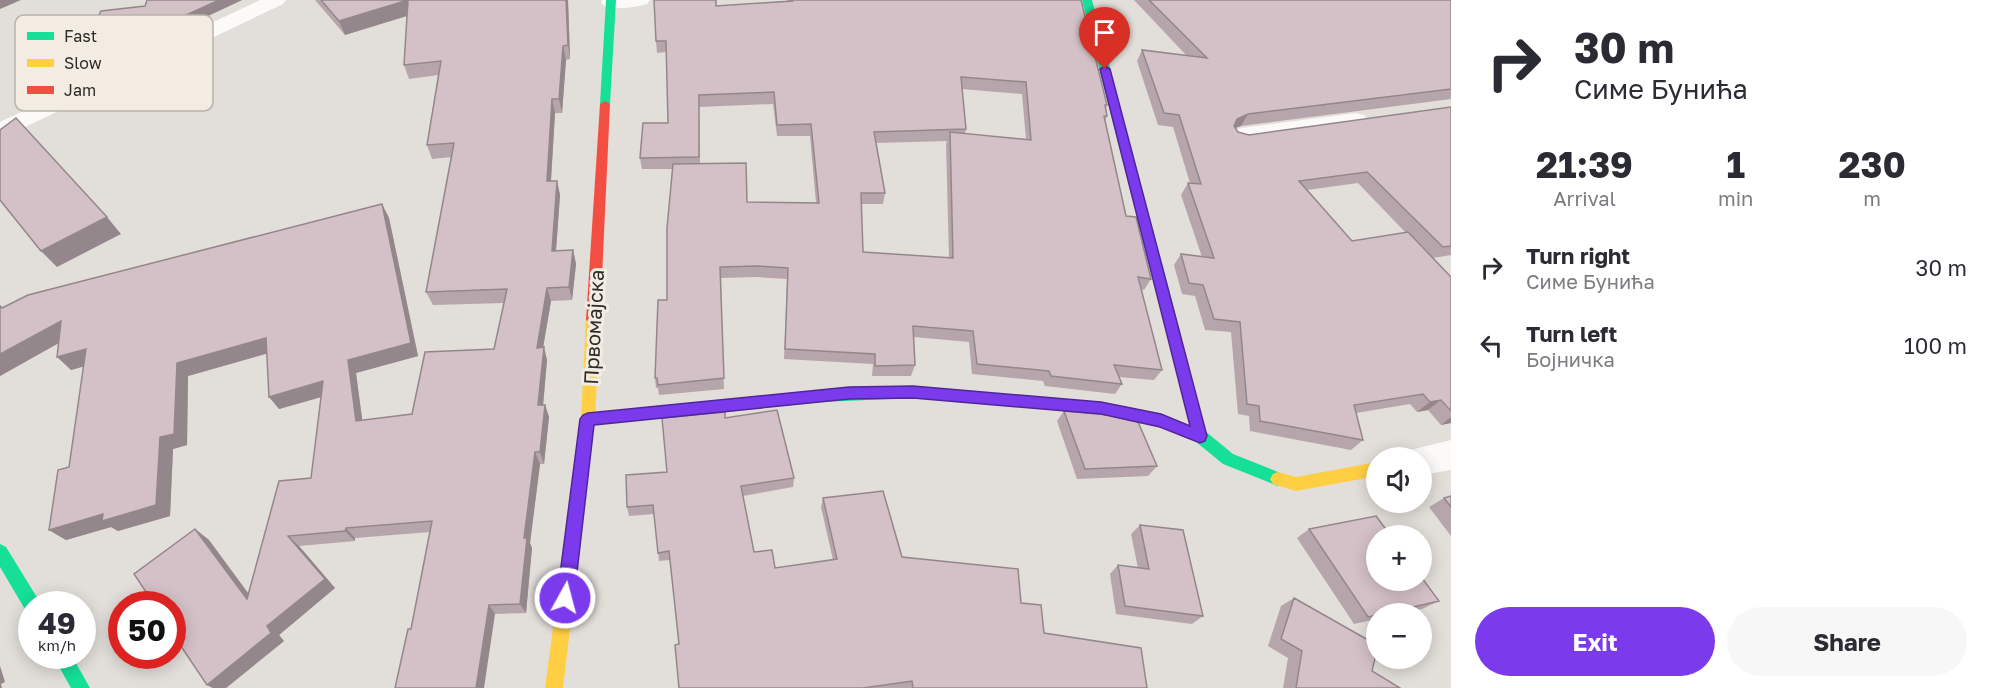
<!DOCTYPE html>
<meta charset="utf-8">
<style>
body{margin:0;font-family:"Golos Text",sans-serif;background:#f7f7f7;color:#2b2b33;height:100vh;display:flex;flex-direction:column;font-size:22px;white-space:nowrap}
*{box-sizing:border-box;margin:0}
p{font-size:20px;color:#7c7c81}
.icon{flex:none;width:33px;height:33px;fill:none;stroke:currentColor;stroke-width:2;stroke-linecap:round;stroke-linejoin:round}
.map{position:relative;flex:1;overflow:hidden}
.details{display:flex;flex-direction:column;background:#fff;width:540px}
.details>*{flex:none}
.hud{background:#fff;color:#2b2b33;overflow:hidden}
.fabs{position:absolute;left:1366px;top:447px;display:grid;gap:12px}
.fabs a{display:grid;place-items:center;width:66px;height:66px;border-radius:50%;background:#fff;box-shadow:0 3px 15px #0003;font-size:30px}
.speed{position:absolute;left:18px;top:591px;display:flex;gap:12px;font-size:30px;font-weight:700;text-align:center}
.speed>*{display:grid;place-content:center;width:78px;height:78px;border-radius:50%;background:#fff;box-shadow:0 3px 15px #0003;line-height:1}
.speed small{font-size:15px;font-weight:400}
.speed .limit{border:9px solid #d22;background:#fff;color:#111}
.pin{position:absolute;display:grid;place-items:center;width:51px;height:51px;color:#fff;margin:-62px -26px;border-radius:50% 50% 50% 0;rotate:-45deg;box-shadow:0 0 6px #0007}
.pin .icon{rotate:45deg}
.me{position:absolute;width:66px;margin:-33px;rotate:7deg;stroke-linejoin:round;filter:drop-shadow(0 0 4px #0008)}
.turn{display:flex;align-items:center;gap:21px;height:126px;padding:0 24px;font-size:27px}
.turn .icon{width:78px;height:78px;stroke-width:2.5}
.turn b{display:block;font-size:42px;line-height:51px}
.eta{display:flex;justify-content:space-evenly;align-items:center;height:102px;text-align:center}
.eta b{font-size:36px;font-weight:700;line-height:42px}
.button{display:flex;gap:12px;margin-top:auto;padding:12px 24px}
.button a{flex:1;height:69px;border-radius:36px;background:#7c3aed;color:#fff;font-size:24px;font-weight:700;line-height:69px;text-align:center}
.button a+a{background:#f7f7f7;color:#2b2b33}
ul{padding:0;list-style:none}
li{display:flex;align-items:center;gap:18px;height:78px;padding:0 24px}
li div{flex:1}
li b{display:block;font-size:22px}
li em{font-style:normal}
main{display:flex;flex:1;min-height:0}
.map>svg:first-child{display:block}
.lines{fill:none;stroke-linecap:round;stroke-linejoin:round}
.lane{fill:#fbfaf9;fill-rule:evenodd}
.street{fill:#fbfaf9;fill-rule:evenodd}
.fast{fill:#16e098;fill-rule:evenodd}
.slow{fill:#ffcf43;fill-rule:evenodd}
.jam{fill:#f24e42;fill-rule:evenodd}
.wall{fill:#b6a6ab;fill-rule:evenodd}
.shaded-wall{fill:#94878b}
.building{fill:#d4c1c7;stroke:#94878b;stroke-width:1.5;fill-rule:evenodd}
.route{fill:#7c3aed;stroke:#51269a;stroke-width:1.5}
.labels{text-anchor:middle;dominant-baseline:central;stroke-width:6;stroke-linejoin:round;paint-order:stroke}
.street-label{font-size:20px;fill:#2d2b27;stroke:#f3ece3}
.key{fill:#f3ece3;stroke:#b8b2ab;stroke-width:1.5}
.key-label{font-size:16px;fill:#2d2b27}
</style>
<main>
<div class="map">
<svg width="1451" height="688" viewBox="0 0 1451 688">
<rect width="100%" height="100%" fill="#e2ded9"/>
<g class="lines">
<!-- lane -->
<path class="lane" d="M 157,37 L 161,38 L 169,53 L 168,55 L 164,56 L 160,55 L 152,40 Z
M 48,49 L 53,52 L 34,92 L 49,112 L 43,116 C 34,113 25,101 22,92 L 43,52 Z"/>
<!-- street -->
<path class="street" d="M 260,0 L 286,0 L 283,4 L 0,139 L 0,122 Z
M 602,0 L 650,0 L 647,4 C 634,8 617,10 604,6 L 601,2 Z
M 1356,113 L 1364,115 L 1368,120 L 1364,125 L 1241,144 L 1232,141 L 1229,136 L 1232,131 L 1241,128 Z
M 1451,440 L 1451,470 L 1422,475 L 1422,458 L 1407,458 L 1410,450 Z"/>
<!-- fast -->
<path class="fast" d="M 606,0 L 616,0 L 610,104 L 605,107 L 600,104 Z
M 1082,0 L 1092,0 L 1182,339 L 1180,343 L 1170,343 L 1168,339 Z
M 913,386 L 1101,402 L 1161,415 L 1205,431 L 1233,454 L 1283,474 L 1286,479 L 1283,484 L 1278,486 L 1223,464 L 1195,441 L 1160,427 L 1101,414 L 913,398 L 822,402 L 817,400 L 815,396 L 817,392 L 822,390 Z
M 0,544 L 6,547 L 38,599 L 40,604 L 32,604 L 32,613 L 26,611 L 0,567 Z
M 53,656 L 72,656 L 90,688 L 71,688 Z"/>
<!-- slow -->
<path class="slow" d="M 593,315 L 600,320 L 595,419 L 563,688 L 545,688 L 581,419 L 586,320 Z
M 1175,334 L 1180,335 L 1182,339 L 1207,436 L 1205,441 L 1200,442 L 1195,441 L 1193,436 L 1168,339 L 1170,335 Z
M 1377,462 L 1377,476 L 1296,491 L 1273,484 L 1270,479 L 1273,474 L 1278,472 L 1296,477 Z"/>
<!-- jam -->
<path class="jam" d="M 605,101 L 610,104 L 600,320 L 593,325 L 586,320 L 600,104 Z
M 822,390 L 827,392 L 829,396 L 827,400 L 822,402 L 588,425 L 583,423 L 581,419 L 583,415 L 588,413 Z"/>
</g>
<!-- wall -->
<path class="wall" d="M 147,0 L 242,0 L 163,37 L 156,35 L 150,39 L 151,42 L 110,61 L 107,69 L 89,71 L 79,76 L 76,72 L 60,74 L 53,66 L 93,26 L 145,6 Z
M 315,0 L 568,0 L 570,59 L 566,60 L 562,113 L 555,113 L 551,181 L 557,181 L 560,195 L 556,251 L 573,250 L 576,264 L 572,300 L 551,301 L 543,347 L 547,360 L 543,405 L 545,405 L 549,417 L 544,464 L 540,464 L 530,543 L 532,548 L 526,613 L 495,614 L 411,629 L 430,532 L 355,538 L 355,541 L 299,546 L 335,588 L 279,635 L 284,641 L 226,688 L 213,688 L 207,685 L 195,529 L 209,540 L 248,593 L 311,478 L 321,397 L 279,409 L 267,353 L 188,376 L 187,445 L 173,449 L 170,516 L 118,531 L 111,527 L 66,540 L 49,530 L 69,467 L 84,366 L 71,370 L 58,343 L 0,376 L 0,305 L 4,308 L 382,204 L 389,218 L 418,356 L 356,373 L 362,420 L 412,414 L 494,349 L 504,303 L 433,305 L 426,292 L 451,157 L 432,159 L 427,145 L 438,75 L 409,79 L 404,65 L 407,16 L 345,35 Z
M 787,0 L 1081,0 L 1107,105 L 1106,108 L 1107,116 L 1105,121 L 1126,216 L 1151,279 L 1144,290 L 1141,289 L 1162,370 L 1154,380 L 1119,377 L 1122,384 L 1115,394 L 1045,386 L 1043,381 L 972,374 L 969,342 L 914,337 L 915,365 L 911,376 L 872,376 L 873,364 L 784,359 L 787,279 L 756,277 L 721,278 L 724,389 L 659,395 L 658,388 L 656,388 L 655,378 L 667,300 L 672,169 L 642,169 L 640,158 L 668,123 L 666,52 L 657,53 L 656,41 L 716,6 L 787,1 ZM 962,89 L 1022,94 L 1026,139 L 965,134 L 966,129 ZM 773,104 L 777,136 L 810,136 L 816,203 L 747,202 L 700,163 L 699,107 ZM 947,141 L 946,144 L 949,258 L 863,252 L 861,204 L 883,204 L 885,193 L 876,143 Z
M 1134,0 L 1451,0 L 1451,99 L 1241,126 L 1235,128 L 1238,132 L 1249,135 L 1451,107 L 1451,255 L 1433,258 L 1451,277 L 1451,423 L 1441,425 L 1428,410 L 1417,412 L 1410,404 L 1356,413 L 1363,440 L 1351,450 L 1250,431 L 1249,416 L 1238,414 L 1231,332 L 1205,330 L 1195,296 L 1182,294 L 1174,265 L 1181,254 L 1202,257 L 1181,195 L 1188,183 L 1190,183 L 1173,127 L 1158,125 L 1137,61 L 1142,50 L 1187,56 ZM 1358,183 L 1406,233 L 1352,241 L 1307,190 Z
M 1064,411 L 1157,466 L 1148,476 L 1077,479 L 1057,421 Z
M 725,418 L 794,478 L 793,487 L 743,496 L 754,552 L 775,568 L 833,560 L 821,507 L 823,498 L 902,557 L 1021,603 L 1044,633 L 1147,688 L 679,688 L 679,644 L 670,560 L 659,561 L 654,514 L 629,516 L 627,507 L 667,472 Z
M 1451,496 L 1451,536 L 1429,507 L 1444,498 Z
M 1140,525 L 1203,616 L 1192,624 L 1116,614 L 1110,574 L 1118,565 L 1138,568 L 1131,534 Z
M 1309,529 L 1439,601 L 1422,609 L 1402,614 L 1377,614 L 1377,619 L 1354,624 L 1297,538 Z
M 1294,598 L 1372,671 L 1400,688 L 1283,688 L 1288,658 L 1268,646 L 1281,606 Z"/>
<!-- shaded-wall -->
<path class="shaded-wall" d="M 0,0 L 21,0 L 0,9 Z
M 219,0 L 242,0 L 163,37 L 158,28 Z
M 408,0 L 413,14 L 345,35 L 339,21 Z
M 566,0 L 568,0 L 570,59 L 568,45 Z
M 150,27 L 156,35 L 150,39 L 151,42 L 110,61 L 107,69 L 89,71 L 79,76 L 76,72 L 60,74 L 53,66 L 83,62 L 104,53 L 144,31 Z
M 563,46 L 566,60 L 562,113 L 559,99 Z
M 552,99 L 555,113 L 550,195 L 547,181 Z
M 1248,114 L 1241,126 L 1230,130 L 1237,119 Z
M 557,181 L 560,195 L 555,264 L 552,251 Z
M 382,204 L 389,218 L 418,356 L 356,373 L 364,433 L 356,421 L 348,360 Z
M 107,217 L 121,234 L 57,267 L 41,251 Z
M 573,250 L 576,264 L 572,300 L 569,287 Z
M 547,288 L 551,301 L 541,360 L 537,348 Z
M 61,321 L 75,334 L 0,376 L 0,354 Z
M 266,338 L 276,351 L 188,376 L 187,445 L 173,449 L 170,516 L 118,531 L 111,527 L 66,540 L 49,530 L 160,437 L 177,363 Z
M 544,347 L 547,360 L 542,417 L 538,405 Z
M 86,349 L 100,362 L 71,370 L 57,357 Z
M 323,381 L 332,394 L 279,409 L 269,397 Z
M 1441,400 L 1428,410 L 1417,412 L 1430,402 Z
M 545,405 L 549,417 L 544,464 L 540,452 Z
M 1451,417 L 1451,423 L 1441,425 Z
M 535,452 L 540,464 L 530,543 L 532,548 L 526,613 L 520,604 L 524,538 Z
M 346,528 L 355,538 L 355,541 L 345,531 Z
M 195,529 L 209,540 L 259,608 L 247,599 Z
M 288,536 L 299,546 L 335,588 L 279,635 L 284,641 L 226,688 L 213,688 L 207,685 L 267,626 Z
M 489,605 L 495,614 L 484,688 L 476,688 Z
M 0,666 L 5,682 L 1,684 L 2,688 L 0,688 Z"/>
<!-- building -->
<path class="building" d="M 147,0 L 219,0 L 158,28 L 150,27 L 144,31 L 145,34 L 104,53 L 101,60 L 83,62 L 72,67 L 74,63 L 53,66 L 72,28 L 93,26 L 101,11 L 145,6 Z
M 321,0 L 566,0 L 568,45 L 563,46 L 559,99 L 552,99 L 547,181 L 557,181 L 552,251 L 573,250 L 569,287 L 547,288 L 537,348 L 544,347 L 538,405 L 545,405 L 540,452 L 535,452 L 524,538 L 527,538 L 520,604 L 489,605 L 476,688 L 395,688 L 408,629 L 411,629 L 432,521 L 346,528 L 345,531 L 288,536 L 325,579 L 267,626 L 271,633 L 207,685 L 172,633 L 172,604 L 154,604 L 134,574 L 195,529 L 247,599 L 279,481 L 311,478 L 323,381 L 269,397 L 266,338 L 177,363 L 174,434 L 160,437 L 156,505 L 102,521 L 103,514 L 49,530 L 58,470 L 69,467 L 86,349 L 57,357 L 61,321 L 0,354 L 0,306 L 2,308 L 28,295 L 382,204 L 411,343 L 348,360 L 356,421 L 412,414 L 425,352 L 494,349 L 507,289 L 426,292 L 454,143 L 427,145 L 441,61 L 404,65 L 408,0 L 339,21 Z
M 654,0 L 716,0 L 716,6 L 792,1 L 791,0 L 1081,0 L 1107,105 L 1105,105 L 1107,116 L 1104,116 L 1126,216 L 1136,217 L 1151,279 L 1138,277 L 1162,370 L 1114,365 L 1122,384 L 1051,376 L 1049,371 L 977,364 L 973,331 L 913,326 L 915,365 L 875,366 L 875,354 L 785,349 L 788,268 L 757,266 L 720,267 L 724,378 L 658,385 L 657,378 L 655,378 L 658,300 L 667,300 L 667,228 L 673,164 L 746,163 L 747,202 L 819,203 L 811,124 L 777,125 L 774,92 L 699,95 L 699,157 L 640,158 L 643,123 L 668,123 L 666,41 L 656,41 ZM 961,77 L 1026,82 L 1031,140 L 950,132 L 953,258 L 863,252 L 861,193 L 885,193 L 874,132 L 966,129 Z
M 1149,0 L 1451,0 L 1451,89 L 1248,114 L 1237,119 L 1234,126 L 1238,132 L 1249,135 L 1451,107 L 1451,246 L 1443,247 L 1367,172 L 1299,181 L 1352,241 L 1408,232 L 1451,277 L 1451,411 L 1441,400 L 1430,402 L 1423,394 L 1354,405 L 1363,440 L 1260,421 L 1259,406 L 1247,404 L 1240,322 L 1214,319 L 1203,285 L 1189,283 L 1181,254 L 1214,258 L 1188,183 L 1201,184 L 1179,115 L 1164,113 L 1142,50 L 1207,58 Z
M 16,118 L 107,217 L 41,251 L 0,200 L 0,130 Z
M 777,410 L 794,478 L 741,486 L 754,552 L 772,550 L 775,568 L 837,559 L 823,498 L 883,491 L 902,557 L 1018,569 L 1021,603 L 1041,605 L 1044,633 L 1141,648 L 1147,688 L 913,688 L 912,681 L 863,688 L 679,688 L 675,645 L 679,644 L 669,551 L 658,553 L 653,505 L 627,507 L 626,475 L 667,472 L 662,418 L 725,412 L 725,418 Z
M 1064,411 L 1108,415 L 1138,422 L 1157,466 L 1085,469 Z
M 1451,496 L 1451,507 L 1444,498 Z
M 1376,516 L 1391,536 L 1377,536 L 1377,580 L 1422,580 L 1422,578 L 1439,601 L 1383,614 L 1377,614 L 1377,615 L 1368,617 L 1309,529 Z
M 1140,525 L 1183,530 L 1203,616 L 1125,606 L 1118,565 L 1149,569 Z
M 1294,598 L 1377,645 L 1377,650 L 1372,671 L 1400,688 L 1296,688 L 1302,651 L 1281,639 Z"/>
<!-- route -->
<path class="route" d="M 1105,66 L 1110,69 L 1207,436 L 1205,441 L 1200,443 L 1160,427 L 1101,414 L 913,398 L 849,399 L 594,425 L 574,598 L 571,604 L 565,607 L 559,604 L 557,598 L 580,419 L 583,415 L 588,413 L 849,387 L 913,386 L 1101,402 L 1161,414 L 1190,426 L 1100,69 Z"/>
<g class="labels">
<!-- street labels -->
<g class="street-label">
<text transform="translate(593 327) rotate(-87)">Првомајска</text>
</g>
</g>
<!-- legend -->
<rect x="15" y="15" width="198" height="96" rx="9" class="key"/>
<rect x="27" y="32" width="27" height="8" fill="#16e098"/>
<rect x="27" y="59" width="27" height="8" fill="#ffcf43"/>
<rect x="27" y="86" width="27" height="8" fill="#f24e42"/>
<g class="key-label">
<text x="64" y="42">Fast</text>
<text x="64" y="69">Slow</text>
<text x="64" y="96">Jam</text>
</g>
</svg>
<div class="fabs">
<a><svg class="icon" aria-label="sound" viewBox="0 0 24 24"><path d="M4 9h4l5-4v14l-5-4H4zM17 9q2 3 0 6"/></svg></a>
<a>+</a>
<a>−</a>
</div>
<div class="speed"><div>49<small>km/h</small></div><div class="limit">50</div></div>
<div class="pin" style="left:1105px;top:69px;background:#d93025"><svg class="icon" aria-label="arrive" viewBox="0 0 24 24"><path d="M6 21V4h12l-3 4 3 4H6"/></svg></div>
<svg class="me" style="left:565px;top:598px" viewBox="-20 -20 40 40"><circle r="17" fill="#7c3aed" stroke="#fff" stroke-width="3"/><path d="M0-11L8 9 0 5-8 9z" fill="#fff"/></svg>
</div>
<section class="details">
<div class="hud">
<div class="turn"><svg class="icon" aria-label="right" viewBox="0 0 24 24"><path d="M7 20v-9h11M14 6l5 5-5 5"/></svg><div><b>30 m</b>Симе Бунића</div></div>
</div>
<div class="eta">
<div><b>21:39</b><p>Arrival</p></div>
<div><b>1</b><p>min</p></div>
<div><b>230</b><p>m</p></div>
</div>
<ul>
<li><svg class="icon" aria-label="right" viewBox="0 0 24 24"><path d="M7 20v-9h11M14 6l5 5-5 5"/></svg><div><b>Turn right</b><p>Симе Бунића</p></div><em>30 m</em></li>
<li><svg class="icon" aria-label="left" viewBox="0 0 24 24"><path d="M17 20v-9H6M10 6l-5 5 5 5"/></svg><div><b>Turn left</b><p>Бојничка</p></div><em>100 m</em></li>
</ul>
<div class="button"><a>Exit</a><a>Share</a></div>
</section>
</main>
